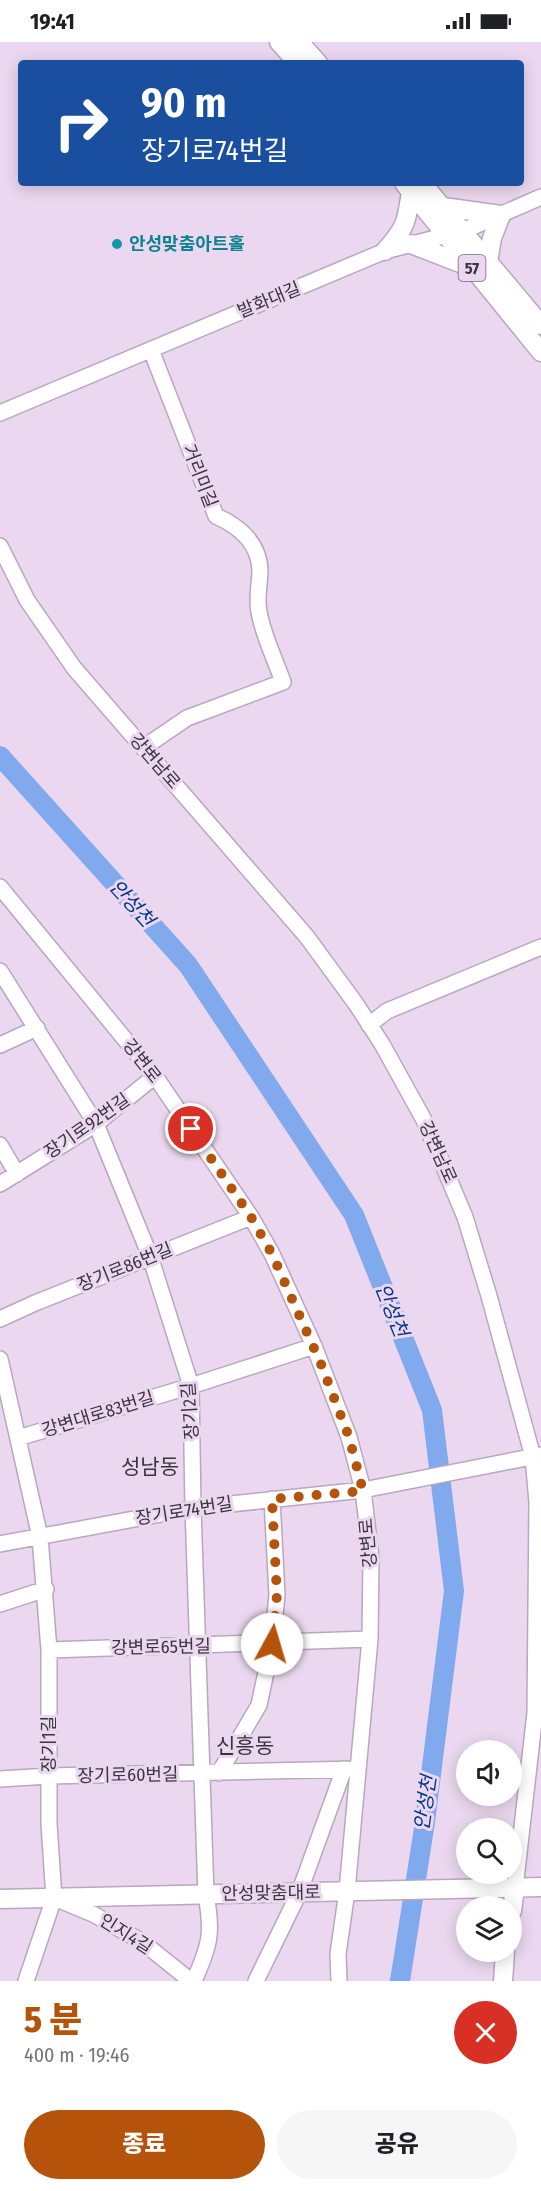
<!DOCTYPE html>
<html lang="ko">
<meta charset="utf-8">
<style>
body{margin:0;font-family:"Fira Sans Condensed","Noto Sans KR",sans-serif;background:#f6f6f6;color:#202124;height:100vh;display:flex;flex-direction:column;font-size:22px;white-space:nowrap}
*{box-sizing:border-box;margin:0}
p{font-size:20px;color:#757577}
.icon{flex:none;width:33px;height:33px;fill:none;stroke:currentColor;stroke-width:2;stroke-linecap:round;stroke-linejoin:round}
.map{position:relative;height:1939px;overflow:hidden}
.side{display:flex;flex-direction:column;background:#fff;flex:1}
.side>*{flex:none}
.guide{position:absolute;left:18px;top:18px;width:506px;height:126px;border-radius:6px;box-shadow:0 3px 15px #0003;background:#1a4fa0;color:#fff;overflow:hidden}
.controls{position:absolute;left:456px;top:1698px;display:grid;gap:12px}
.controls a{display:grid;place-items:center;width:66px;height:66px;border-radius:50%;background:#fff;box-shadow:0 3px 15px #0003;font-size:30px}
.pin{position:absolute;display:grid;place-items:center;width:51px;height:51px;color:#fff;margin:-26px;border:3px solid #fff;border-radius:50%;box-shadow:0 2px 6px #0007}
.me{position:absolute;width:66px;margin:-33px;rotate:6deg;stroke-linejoin:round;filter:drop-shadow(0 0 4px #0008)}
.turn{display:flex;align-items:center;gap:21px;height:126px;padding:0 24px;font-size:27px}
.turn .icon{width:78px;height:78px;stroke-width:2.5}
.turn b{display:block;font-size:42px;line-height:51px}
.round{display:grid;place-items:center;flex:none;width:63px;height:63px;border-radius:32px;background:#f6f6f6}
.summary{display:flex;align-items:center;justify-content:space-between;height:102px;padding:0 24px}
h1{font-size:36px;font-weight:800;line-height:45px;color:#b45309}
.button{display:flex;gap:12px;margin-top:auto;padding:12px 24px}
.button a{flex:1;height:69px;border-radius:36px;background:#b45309;color:#fff;font-size:24px;font-weight:800;line-height:69px;text-align:center}
.button a+a{background:#f6f6f6;color:#202124}
.status{display:flex;justify-content:space-between;align-items:center;height:42px;padding:0 30px;background:#fff;direction:ltr}
.status svg{height:16px;fill:currentColor}
.map>svg:first-child{display:block}
.lines{fill:none;stroke-linecap:round;stroke-linejoin:round}
.river{stroke:#80aaed;stroke-width:20}
.minor-casing{stroke:#b8a7be;stroke-width:18}
.major-casing{stroke:#b8a7be;stroke-width:21}
.minor{stroke:#fff;stroke-width:15}
.major{stroke:#fff;stroke-width:18}
.route{stroke:#b45309;stroke-width:10;stroke-dasharray:0 18}
.culture-dot{fill:#0f9aa8;stroke:#ebd8f0;stroke-width:2}
.labels{text-anchor:middle;dominant-baseline:central;stroke-width:6;stroke-linejoin:round;paint-order:stroke}
.shield{fill:#ebd8f0;stroke:#706573;stroke-width:1.5}
.shield-label{font-size:16px;font-weight:bold;fill:#3b343e}
.culture-label{font-size:18px;font-weight:bold;fill:#0d838f;stroke:#ebd8f0;text-anchor:start}
.street-label{font-size:18px;fill:#3b343e;stroke:#ebd8f0}
.water-label{font-size:20px;font-style:italic;fill:#033783;stroke:#ebd8f0}
.quarter-label{font-size:21px;fill:#3b343e;stroke:#ebd8f0}
</style>
<div class="status"><b>19:41</b><svg viewBox="0 0 49 12"><path d="M0 12V9h3v3zM5 12V6h3v6zM10 12V3h3v9zM15 12V0h3v12zM26 1h20v11H26zM47 4h2v5h-2z"/></svg></div>
<div class="map">
<svg width="541" height="1939" viewBox="0 0 541 1939">
<rect width="100%" height="100%" fill="#ebd8f0"/>
<g class="lines">
<!-- river -->
<path class="river" d="M 0,714 L 188,923 L 354,1173 L 432,1368 L 454,1549 L 425,1780 L 400,1939"/>
<defs>
<path id="minor" d="M 0,371 L 385,209 L 463,189 L 541,155
M 0,504 L 27,558 L 74,626 L 307,895 L 356,962 L 382,1002 L 424,1078 L 465,1175 L 489,1254 L 533,1415 L 537,1460 L 535,1671 L 515,1846
M 143,706 L 187,676 L 283,640 C 275,617 263,593 259,570 C 256,556 260,541 260,528 C 259,501 239,484 216,474 L 151,308
M 0,845 L 155,1034 L 251,1175 L 272,1212 L 314,1304 L 349,1395 L 363,1448 L 371,1516 L 370,1597 L 347,1849 L 338,1912 L 339,1939
M 0,929 L 96,1082 L 150,1214 L 191,1344 L 193,1466 L 206,1853 C 213,1891 210,1903 194,1939
M 369,983 L 387,969 L 541,905
M 0,1003 L 37,986
M 0,1103 L 17,1132
M 0,1142 L 96,1082 L 155,1034
M 0,1277 L 35,1261 L 251,1175
M 0,1317 L 40,1495 L 49,1608 L 49,1782 L 54,1856 L 26,1939
M 18,1396 L 191,1344 L 314,1304
M 0,1502 L 193,1466 L 363,1448 L 541,1413
M 0,1562 L 46,1547
M 49,1608 L 370,1597
M 219,1731 L 259,1663 L 272,1602 L 277,1553 L 272,1457
M 0,1737 L 49,1734 L 358,1727
M 57,1857 L 93,1872 L 141,1899 L 191,1939
M 256,1939 L 299,1851 L 344,1727"/>
<path id="major" d="M 279,0 L 298,21
M 299,0 L 318,21
M 404,141 L 541,310
M 422,141 L 541,283
M 443,165 L 501,173 L 492,196 L 488,220
M 411,202 L 468,224
M 385,209 C 406,186 407,179 411,149
M 0,1857 L 541,1845
M 512,1869 L 515,1846
M 503,1939 L 505,1910"/>
</defs>
<!-- minor casing -->
<use href="#minor" class="minor-casing"/>
<!-- major casing -->
<use href="#major" class="major-casing"/>
<!-- minor -->
<use href="#minor" class="minor"/>
<!-- major -->
<use href="#major" class="major"/>
</g>
<g class="lines">
<!-- route -->
<path class="route" d="M 191,1087 L 251,1175 L 272,1212 L 321,1322 L 349,1395 L 363,1449 L 272,1457 L 277,1553 L 272,1602"/>
</g>
<!-- markers -->
<circle class="culture-dot" cx="117" cy="202" r="6"/>
<g class="labels">
<!-- shield labels -->
<rect class="shield" x="458.5" y="213" width="27" height="26" rx="4.5"/>
<g class="shield-label">
<text x="472" y="226">57</text>
</g>
<!-- culture labels -->
<g class="culture-label">
<text x="129" y="202">안성맞춤아트홀</text>
</g>
<!-- street labels -->
<g class="street-label">
<text transform="translate(269 258) rotate(-22)">발화대길</text>
<text transform="translate(200 434) rotate(69)">거리미길</text>
<text transform="translate(155 719) rotate(49)">강변남로</text>
<text transform="translate(142 1019) rotate(52)">강변로</text>
<text transform="translate(87 1084) rotate(-35)">장기로92번길</text>
<text transform="translate(438 1110) rotate(66)">강변남로</text>
<text transform="translate(125 1225) rotate(-22)">장기로86번길</text>
<text transform="translate(190 1369) rotate(-94)">장기2길</text>
<text transform="translate(98 1372) rotate(-17)">강변대로83번길</text>
<text transform="translate(184 1469) rotate(-9)">장기로74번길</text>
<text transform="translate(368 1501) rotate(-95)">강변로</text>
<text transform="translate(161 1605) rotate(-1)">강변로65번길</text>
<text transform="translate(49 1702) rotate(-90)">장기1길</text>
<text transform="translate(128 1733) rotate(-1)">장기로60번길</text>
<text transform="translate(271 1851) rotate(-1)">안성맞춤대로</text>
<text transform="translate(126 1892) rotate(32)">인지4길</text>
</g>
<!-- water labels -->
<g class="water-label">
<text transform="translate(132 861) rotate(48)">안성천</text>
<text transform="translate(392 1268) rotate(68)">안성천</text>
<text transform="translate(425 1761) rotate(-82)">안성천</text>
</g>
<!-- quarter labels -->
<g class="quarter-label">
<text x="150" y="1425">성남동</text>
<text x="245" y="1704">신흥동</text>
</g>
</g>
</svg>
<div class="controls">
<a><svg class="icon" aria-label="sound" viewBox="0 0 24 24"><path d="M4 9h4l5-4v14l-5-4H4zM17 9q2 3 0 6"/></svg></a>
<a><svg class="icon" aria-label="search" viewBox="0 0 24 24"><circle cx="10" cy="10" r="6"/><path d="M15 15l6 6"/></svg></a>
<a><svg class="icon" aria-label="layers" viewBox="0 0 24 24"><path d="M12 4l9 5-9 5-9-5zM3 14l9 5 9-5"/></svg></a>
</div>
<div class="pin" style="left:191px;top:1087px;background:#d93025"><svg class="icon" aria-label="arrive" viewBox="0 0 24 24"><path d="M6 21V4h12l-3 4 3 4H6"/></svg></div>
<svg class="me" style="left:272px;top:1602px" viewBox="-20 -20 40 40"><circle r="19" fill="#fff"/><path d="M0-13L10 11 0 6-10 11z" fill="#b45309"/></svg>
<div class="guide">
<div class="turn"><svg class="icon" aria-label="right" viewBox="0 0 24 24"><path d="M7 20v-9h11M14 6l5 5-5 5"/></svg><div><b>90 m</b>장기로74번길</div></div>
</div>
</div>
<section class="side">
<div class="summary"><div><h1>5 분</h1><p>400 m · 19:46</p></div><a class="round" style="background:#d93025;color:#fff"><svg class="icon" aria-label="close" viewBox="0 0 24 24"><path d="M6 6l12 12M18 6L6 18"/></svg></a></div>
<div class="button"><a>종료</a><a>공유</a></div>
</section>
